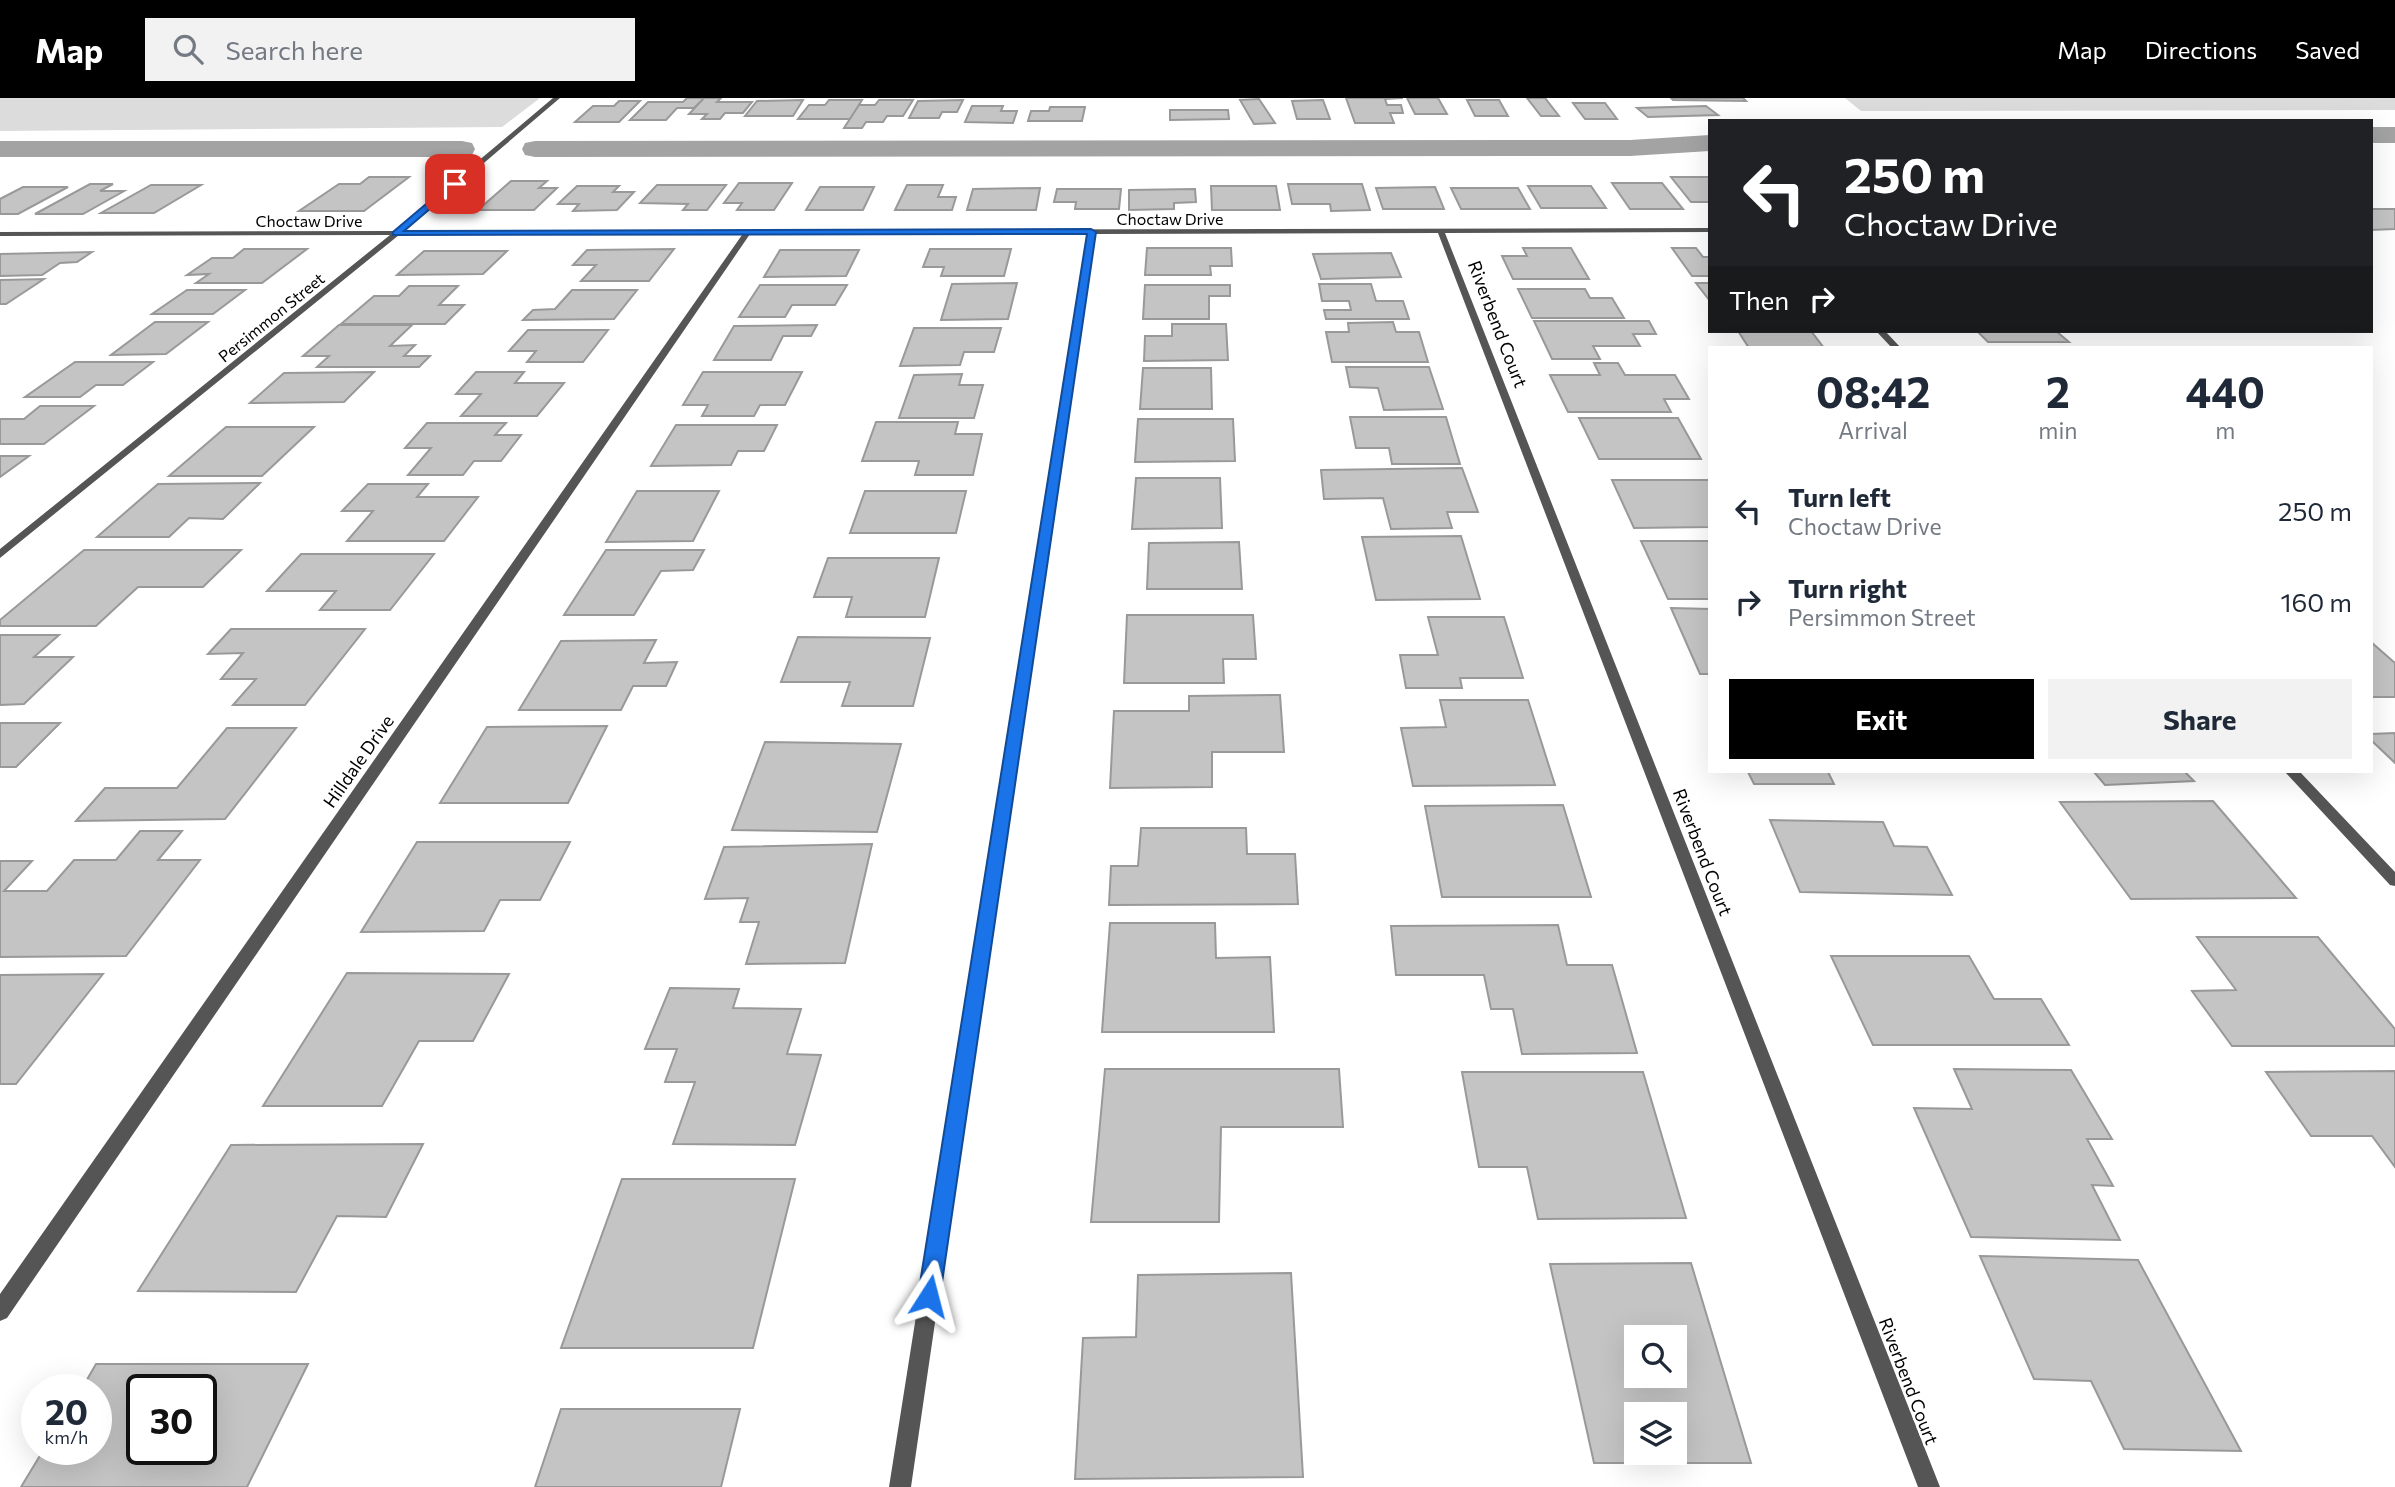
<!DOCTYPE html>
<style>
body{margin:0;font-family:Commissioner,sans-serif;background:#f2f2f3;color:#1f2937;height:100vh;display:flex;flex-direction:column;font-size:26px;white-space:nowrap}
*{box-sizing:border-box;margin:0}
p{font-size:23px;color:#747a83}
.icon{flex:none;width:38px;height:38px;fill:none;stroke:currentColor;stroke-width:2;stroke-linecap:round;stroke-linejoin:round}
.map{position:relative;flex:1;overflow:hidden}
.side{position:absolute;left:1708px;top:248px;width:665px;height:427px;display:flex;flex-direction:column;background:#fff;border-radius:0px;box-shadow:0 7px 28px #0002}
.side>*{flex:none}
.banner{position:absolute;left:1708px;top:21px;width:665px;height:214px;border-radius:0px;box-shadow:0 7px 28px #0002;background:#202124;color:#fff;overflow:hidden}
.controls{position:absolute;left:1624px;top:1227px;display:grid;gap:14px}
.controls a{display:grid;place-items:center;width:63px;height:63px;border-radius:0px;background:#fff;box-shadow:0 7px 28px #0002;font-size:35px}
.speed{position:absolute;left:21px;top:1276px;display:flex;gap:14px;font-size:35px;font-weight:700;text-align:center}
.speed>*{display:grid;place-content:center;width:91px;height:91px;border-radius:50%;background:#fff;box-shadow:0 7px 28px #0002;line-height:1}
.speed small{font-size:18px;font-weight:400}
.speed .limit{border:4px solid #111;border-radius:10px;background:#fff;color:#111}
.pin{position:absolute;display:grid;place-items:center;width:60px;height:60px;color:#fff;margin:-30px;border-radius:14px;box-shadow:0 4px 10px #0006}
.me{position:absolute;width:77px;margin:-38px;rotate:9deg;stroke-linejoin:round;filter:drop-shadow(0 0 5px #0008)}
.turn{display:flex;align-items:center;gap:24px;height:147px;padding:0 21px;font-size:32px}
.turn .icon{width:91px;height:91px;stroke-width:2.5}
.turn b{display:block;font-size:49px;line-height:60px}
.then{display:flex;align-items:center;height:66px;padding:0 21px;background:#0003;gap:14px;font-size:26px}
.eta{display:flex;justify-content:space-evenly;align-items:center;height:119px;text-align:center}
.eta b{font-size:42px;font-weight:700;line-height:49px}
.action{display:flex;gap:14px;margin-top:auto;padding:14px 21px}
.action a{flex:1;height:80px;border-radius:0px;background:#000;color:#fff;font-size:28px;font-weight:700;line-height:80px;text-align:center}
.action a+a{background:#f2f2f3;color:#1f2937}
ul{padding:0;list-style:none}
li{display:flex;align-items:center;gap:21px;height:91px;padding:0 21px}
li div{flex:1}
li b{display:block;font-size:26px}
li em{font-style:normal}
header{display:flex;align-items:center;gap:42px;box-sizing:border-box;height:98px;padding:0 35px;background:#000;color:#fff}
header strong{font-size:33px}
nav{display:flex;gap:38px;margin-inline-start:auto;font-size:24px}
.search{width:490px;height:63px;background:#f2f2f3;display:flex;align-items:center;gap:18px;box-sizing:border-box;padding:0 24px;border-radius:0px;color:#747a83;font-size:26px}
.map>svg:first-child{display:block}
.green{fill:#dcdcdc}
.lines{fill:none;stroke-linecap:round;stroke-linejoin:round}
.canal{fill:#a3a3a3;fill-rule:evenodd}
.building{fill:#c4c4c4;stroke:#999;stroke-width:2;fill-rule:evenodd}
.minor{fill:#555;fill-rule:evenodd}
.route{fill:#1a73e8;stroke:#114b97;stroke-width:2}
.labels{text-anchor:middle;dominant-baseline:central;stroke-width:5;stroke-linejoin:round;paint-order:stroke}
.far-street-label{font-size:16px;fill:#000;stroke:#fff}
.street-label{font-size:18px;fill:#000;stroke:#fff}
</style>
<header>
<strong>Map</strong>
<div class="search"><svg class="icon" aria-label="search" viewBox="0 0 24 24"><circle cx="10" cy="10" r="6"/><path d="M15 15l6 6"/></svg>Search here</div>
<nav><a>Map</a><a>Directions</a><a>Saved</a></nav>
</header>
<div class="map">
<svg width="2395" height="1389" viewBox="0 0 2395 1389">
<rect width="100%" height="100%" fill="#fff"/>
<!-- green -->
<path class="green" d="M 0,0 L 540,0 L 502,29 L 0,33 Z
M 1845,0 L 2395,0 L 2395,12 L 1861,13 Z"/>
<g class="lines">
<!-- canal -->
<path class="canal" d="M 2371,29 L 2395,29 L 2395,45 L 2371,45 Z
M 1710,37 L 1710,53 L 1630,58 L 535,59 L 525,57 L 522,51 L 525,45 L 535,43 L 1630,42 Z
M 0,43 L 462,43 L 472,45 L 475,51 L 472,57 L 462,59 L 0,59 Z"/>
</g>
<!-- building -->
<path class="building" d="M 687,0 L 704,0 L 694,10 L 677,10 L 666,22 L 630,22 L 648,4 L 683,4 Z
M 704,0 L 721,0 L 717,4 L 752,4 L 743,15 L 725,15 L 720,21 L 702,21 L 707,16 L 689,16 Z
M 1346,0 L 1403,0 L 1385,1 L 1387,7 L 1401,7 L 1403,15 L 1390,15 L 1394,25 L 1355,25 Z
M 1407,0 L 1438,0 L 1447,16 L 1415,16 Z
M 1527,0 L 1545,0 L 1559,18 L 1541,18 Z
M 1671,0 L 1743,0 L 1746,3 L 1673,2 Z
M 1259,1 L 1275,25 L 1254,26 L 1240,2 Z
M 803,2 L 793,18 L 745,18 L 757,3 Z
M 829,2 L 862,2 L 850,21 L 798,21 L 809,7 L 825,7 Z
M 879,2 L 913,2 L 903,18 L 887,18 L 883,24 L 866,24 L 862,30 L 844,30 L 859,7 L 875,7 Z
M 963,2 L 957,14 L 942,14 L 939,20 L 909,20 L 918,3 Z
M 1323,2 L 1330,21 L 1297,21 L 1292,3 Z
M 1467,2 L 1499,2 L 1508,18 L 1475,18 Z
M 619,3 L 640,3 L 619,24 L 575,24 L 593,8 L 614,8 Z
M 1573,5 L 1605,5 L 1617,21 L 1585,21 Z
M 972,8 L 1003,8 L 1001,13 L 1017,13 L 1013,25 L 965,24 Z
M 1706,8 L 1718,17 L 1648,19 L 1637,10 Z
M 1050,9 L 1085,9 L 1082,23 L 1028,23 L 1031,13 L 1049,13 Z
M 1170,12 L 1228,12 L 1229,21 L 1170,22 Z
M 369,79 L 409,79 L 364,113 L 299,113 L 339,86 L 360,86 Z
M 1671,79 L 1710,79 L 1710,104 L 1691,104 Z
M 511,83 L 547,83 L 539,90 L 557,90 L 534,112 L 478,112 Z
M 739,85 L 792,85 L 774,112 L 737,112 L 742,105 L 724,105 Z
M 1612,85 L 1662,85 L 1683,111 L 1630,111 Z
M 90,86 L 113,86 L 100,93 L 124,93 L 83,116 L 35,116 Z
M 1288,86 L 1362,86 L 1370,112 L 1331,113 L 1330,106 L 1292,106 Z
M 151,87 L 201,87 L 154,115 L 101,115 Z
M 657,87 L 726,87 L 707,112 L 683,112 L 688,106 L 640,105 Z
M 907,87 L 943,87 L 938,99 L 956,99 L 952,112 L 895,112 Z
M 577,88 L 619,88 L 613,94 L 634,94 L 617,112 L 573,113 L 579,106 L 558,106 Z
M 1211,88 L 1276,88 L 1280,112 L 1212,112 Z
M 1528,88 L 1591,88 L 1606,110 L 1541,110 Z
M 23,89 L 68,89 L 18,116 L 0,116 L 0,101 Z
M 820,89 L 874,89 L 863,112 L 806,112 Z
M 1435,89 L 1444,111 L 1383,111 L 1376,90 Z
M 1040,90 L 1036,112 L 967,112 L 973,91 Z
M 1451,90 L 1518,90 L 1530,111 L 1461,111 Z
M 1057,91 L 1121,91 L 1119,111 L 1075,111 L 1076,104 L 1054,104 Z
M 1195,91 L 1196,104 L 1174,105 L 1174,111 L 1129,112 L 1129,92 Z
M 2371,111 L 2395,111 L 2395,131 L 2371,132 Z
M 1147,150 L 1231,150 L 1232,168 L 1210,168 L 1211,177 L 1145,177 Z
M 1523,150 L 1571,150 L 1589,181 L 1513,181 L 1502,158 L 1527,158 Z
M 1672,150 L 1696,150 L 1703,159 L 1710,159 L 1710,178 L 1692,178 Z
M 244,151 L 307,151 L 262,185 L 196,185 L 209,176 L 187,177 L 212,160 L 233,160 Z
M 674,151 L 649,183 L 581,183 L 596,167 L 573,167 L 587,152 Z
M 930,151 L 1011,151 L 1004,178 L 941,178 L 944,169 L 923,169 Z
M 780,152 L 859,152 L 846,178 L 764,179 Z
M 424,153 L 507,153 L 483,176 L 397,177 Z
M 92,154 L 77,164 L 60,165 L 42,177 L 0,178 L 0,156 Z
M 1391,155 L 1401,179 L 1321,181 L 1313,156 Z
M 44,181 L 6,206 L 0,206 L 0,182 Z
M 1017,185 L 1008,221 L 941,222 L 952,186 Z
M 1696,185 L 1710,185 L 1710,203 Z
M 1319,186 L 1371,186 L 1376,203 L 1403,203 L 1409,221 L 1326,221 L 1324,212 L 1351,212 L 1349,203 L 1322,203 Z
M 760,187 L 847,187 L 835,207 L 792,207 L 785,219 L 739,219 Z
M 1145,187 L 1230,187 L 1230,198 L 1209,198 L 1209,221 L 1143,221 Z
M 409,188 L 458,188 L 439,207 L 464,207 L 445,226 L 341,226 L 374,198 L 399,198 Z
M 1518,191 L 1585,191 L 1590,200 L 1612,200 L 1624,220 L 1532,220 Z
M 187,192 L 245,192 L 213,216 L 152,216 Z
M 572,192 L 637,192 L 614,221 L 523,222 L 533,212 L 555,211 Z
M 1534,223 L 1649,223 L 1656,236 L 1633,236 L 1640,248 L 1593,248 L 1600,261 L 1552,261 Z
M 155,224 L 208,224 L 166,256 L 111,257 Z
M 1393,224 L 1396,234 L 1419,234 L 1428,264 L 1332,264 L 1326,234 L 1349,234 L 1348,225 Z
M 1172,226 L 1226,226 L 1228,262 L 1144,263 L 1145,238 L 1172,238 Z
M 339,227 L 412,227 L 390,248 L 415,247 L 404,258 L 430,258 L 419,269 L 317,269 L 329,258 L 303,258 Z
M 817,227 L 811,238 L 783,238 L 771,262 L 714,262 L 734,228 Z
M 914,230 L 1001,230 L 994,254 L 964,254 L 960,267 L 900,268 Z
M 528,232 L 608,232 L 583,264 L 527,264 L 536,253 L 509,253 Z
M 1738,233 L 1811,233 L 1824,250 L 1749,250 Z
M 1950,233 L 2056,233 L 2069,244 L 1988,244 L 1978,234 Z
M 75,264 L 153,264 L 123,287 L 96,287 L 80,299 L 25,299 Z
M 1594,265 L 1618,265 L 1625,277 L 1675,277 L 1689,301 L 1664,301 L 1671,314 L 1568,314 L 1550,277 L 1600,277 Z
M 1346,269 L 1429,269 L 1443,311 L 1384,312 L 1378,290 L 1350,289 Z
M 1143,270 L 1211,270 L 1212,311 L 1140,311 Z
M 374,274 L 344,304 L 250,305 L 284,275 Z
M 476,274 L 524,274 L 515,285 L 564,285 L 537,318 L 461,318 L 481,296 L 456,296 Z
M 703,274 L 802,274 L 785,307 L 760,307 L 754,318 L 702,318 L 708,307 L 683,307 Z
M 962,276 L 959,287 L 983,287 L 974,320 L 899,320 L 914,277 Z
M 40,308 L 94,308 L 44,346 L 0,346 L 0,321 L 24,321 Z
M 1350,319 L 1446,319 L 1460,366 L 1392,366 L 1389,350 L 1356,350 Z
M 1579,320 L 1678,320 L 1701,361 L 1599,361 Z
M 1138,321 L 1233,321 L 1235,363 L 1135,364 Z
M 876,324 L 958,324 L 955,336 L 982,336 L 973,377 L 915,377 L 919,363 L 862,363 Z
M 427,325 L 506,325 L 495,337 L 521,337 L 501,363 L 474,363 L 463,377 L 408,377 L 431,350 L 405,350 Z
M 676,327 L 777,327 L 764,353 L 738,353 L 731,367 L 651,368 Z
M 226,329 L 314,329 L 262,378 L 169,378 Z
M 0,358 L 29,358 L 0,379 Z
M 1462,370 L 1478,414 L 1447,414 L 1452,430 L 1391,431 L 1383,400 L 1324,401 L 1321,372 Z
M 1136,380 L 1220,380 L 1222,430 L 1132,431 Z
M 1612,382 L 1710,382 L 1710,429 L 1634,430 Z
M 260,385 L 223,421 L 189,420 L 169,439 L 97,439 L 158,386 Z
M 368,386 L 428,386 L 417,399 L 478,399 L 444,443 L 347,443 L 373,413 L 342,413 Z
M 637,393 L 719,393 L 693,443 L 606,444 Z
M 865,393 L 966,393 L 956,435 L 850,435 Z
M 1461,438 L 1480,501 L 1376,502 L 1362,439 Z
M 1641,443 L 1710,443 L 1710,501 L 1668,501 Z
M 1239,444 L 1242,491 L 1147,491 L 1149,445 Z
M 84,452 L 241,452 L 203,489 L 138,489 L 96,528 L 0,528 L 0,522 Z
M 606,452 L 704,452 L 693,472 L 661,473 L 634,517 L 564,517 Z
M 301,456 L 434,456 L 390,512 L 320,512 L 336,493 L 267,493 Z
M 828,460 L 939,460 L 925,519 L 846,519 L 852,499 L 814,499 Z
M 1671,510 L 1710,511 L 1710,576 L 1700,576 Z
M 1127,517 L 1253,517 L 1256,561 L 1223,561 L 1224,585 L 1124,585 Z
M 1428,519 L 1504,519 L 1523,580 L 1460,580 L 1462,590 L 1406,590 L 1400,557 L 1438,557 Z
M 231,531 L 365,531 L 305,607 L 233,607 L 256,581 L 221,581 L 243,555 L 208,556 Z
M 0,537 L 59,537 L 34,559 L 73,559 L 24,606 L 0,607 Z
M 798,539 L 930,540 L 913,608 L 842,608 L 850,584 L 781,584 Z
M 656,542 L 644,565 L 677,564 L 666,588 L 633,588 L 621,612 L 519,612 L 561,543 Z
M 2371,544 L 2395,565 L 2395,599 L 2371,599 Z
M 1280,597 L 1284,654 L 1212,654 L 1212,689 L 1110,690 L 1114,613 L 1189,613 L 1189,598 Z
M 1440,602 L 1528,602 L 1555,687 L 1413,688 L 1401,630 L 1446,629 Z
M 0,625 L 60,625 L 16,669 L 0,669 Z
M 607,628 L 568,705 L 440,705 L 487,629 Z
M 227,630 L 296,630 L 225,721 L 76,723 L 105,690 L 177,690 Z
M 2395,635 L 2395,665 L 2371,642 L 2371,636 Z
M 765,644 L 901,646 L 877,734 L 732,732 Z
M 1748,674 L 1828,674 L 1834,686 L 1754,686 Z
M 2094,674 L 2185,674 L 2194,683 L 2105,687 Z
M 2213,703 L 2296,800 L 2131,801 L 2060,704 Z
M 1563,707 L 1591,799 L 1442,799 L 1425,708 Z
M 1770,722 L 1883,724 L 1894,748 L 1927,749 L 1952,797 L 1800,794 Z
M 1141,730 L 1246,730 L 1247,756 L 1295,756 L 1298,806 L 1109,807 L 1111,768 L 1138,768 Z
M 140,733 L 182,733 L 158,762 L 200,762 L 126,858 L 0,859 L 0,763 L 32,763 L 4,793 L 47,793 L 74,762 L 116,762 Z
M 417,744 L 570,744 L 540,802 L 500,802 L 484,833 L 361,834 Z
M 872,746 L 845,865 L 746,866 L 759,824 L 740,824 L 748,800 L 705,801 L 724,749 Z
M 1110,825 L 1215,825 L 1216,860 L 1270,859 L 1274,934 L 1102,934 Z
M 1558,827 L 1567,867 L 1612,867 L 1637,955 L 1522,956 L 1513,911 L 1491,911 L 1484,877 L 1396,877 L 1391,828 Z
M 2197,839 L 2318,839 L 2395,931 L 2395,948 L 2232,948 L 2192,893 L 2236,892 Z
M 1831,858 L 1969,858 L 1994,901 L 2041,901 L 2069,947 L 1873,947 Z
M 347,875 L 509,876 L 473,943 L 419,943 L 382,1008 L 263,1008 Z
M 103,876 L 16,986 L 0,986 L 0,877 Z
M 670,890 L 739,891 L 733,910 L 801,911 L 787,956 L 821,957 L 795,1047 L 673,1046 L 695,984 L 665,984 L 677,951 L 645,951 Z
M 1105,971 L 1339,971 L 1343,1029 L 1221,1029 L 1219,1124 L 1091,1124 Z
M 1954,971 L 2071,972 L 2112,1041 L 2087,1041 L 2113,1088 L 2092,1087 L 2120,1142 L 1971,1139 L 1914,1010 L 1972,1011 Z
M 2395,973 L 2395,1069 L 2372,1038 L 2311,1038 L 2266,974 Z
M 1462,974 L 1643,974 L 1686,1120 L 1538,1121 L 1527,1069 L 1479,1069 Z
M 423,1046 L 386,1119 L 337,1118 L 296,1194 L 138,1193 L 231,1047 Z
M 622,1081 L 795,1081 L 753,1250 L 561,1250 Z
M 1980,1158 L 2138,1162 L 2241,1353 L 2124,1351 L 2091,1283 L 2034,1281 Z
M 1691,1165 L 1751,1365 L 1594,1365 L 1550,1166 ZM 1636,1239 L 1675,1239 L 1675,1278 L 1636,1278 ZM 1636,1316 L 1675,1316 L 1675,1354 L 1636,1354 Z
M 1291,1175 L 1303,1379 L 1075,1381 L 1083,1240 L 1136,1239 L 1138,1177 Z
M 96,1266 L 308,1266 L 247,1389 L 21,1389 L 44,1351 L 96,1351 L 96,1292 L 81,1292 ZM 142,1292 L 201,1292 L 201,1351 L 142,1351 Z
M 561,1311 L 740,1311 L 721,1389 L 535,1389 Z"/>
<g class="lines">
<!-- minor -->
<path class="minor" d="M 553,0 L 560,0 L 404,133 L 1710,130 L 1710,134 L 1445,135 L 1940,1389 L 1918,1389 L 1438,135 L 1094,136 L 911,1389 L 889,1389 L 1087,136 L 750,136 L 7,1220 L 0,1223 L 0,1196 L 742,137 L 399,137 L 0,460 L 0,451 L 390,137 L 0,138 L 0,134 L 395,133 Z
M 1876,233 L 1885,233 L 1901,250 L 1892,250 Z
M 2285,674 L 2300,674 L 2395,774 L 2395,788 L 2390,787 Z"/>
</g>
<!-- route -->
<path class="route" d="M 452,84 L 459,86 L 404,133 L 1091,131 L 1096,134 L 940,1198 L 937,1206 L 929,1209 L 921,1206 L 918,1198 L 1087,136 L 393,137 L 393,134 Z"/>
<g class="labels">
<!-- far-street labels -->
<g class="far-street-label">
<text x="1170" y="120">Choctaw Drive</text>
<text x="309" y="122">Choctaw Drive</text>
<text transform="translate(271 219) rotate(-39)">Persimmon Street</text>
</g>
<!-- street labels -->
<g class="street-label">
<text transform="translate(1498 226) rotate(69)">Riverbend Court</text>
<text transform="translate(358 663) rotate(-55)">Hilldale Drive</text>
<text transform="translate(1703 754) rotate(69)">Riverbend Court</text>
<text transform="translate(1909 1283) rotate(69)">Riverbend Court</text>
</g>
</g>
</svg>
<div class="controls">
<a><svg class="icon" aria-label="search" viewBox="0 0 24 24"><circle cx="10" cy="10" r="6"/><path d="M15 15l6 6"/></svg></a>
<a><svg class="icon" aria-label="layers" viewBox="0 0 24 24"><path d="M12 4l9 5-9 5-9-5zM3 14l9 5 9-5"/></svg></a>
</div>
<div class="speed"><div>20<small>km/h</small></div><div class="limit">30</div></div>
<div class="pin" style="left:455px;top:86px;background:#d93025"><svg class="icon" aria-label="arrive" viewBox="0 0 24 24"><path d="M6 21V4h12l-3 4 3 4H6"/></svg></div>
<svg class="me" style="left:929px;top:1198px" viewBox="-20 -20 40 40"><path d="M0-17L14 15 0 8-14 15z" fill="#1a73e8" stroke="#fff" stroke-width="4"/></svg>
<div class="banner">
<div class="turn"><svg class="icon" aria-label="left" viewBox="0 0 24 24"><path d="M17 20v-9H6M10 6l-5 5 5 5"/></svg><div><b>250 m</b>Choctaw Drive</div></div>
<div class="then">Then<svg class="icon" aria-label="right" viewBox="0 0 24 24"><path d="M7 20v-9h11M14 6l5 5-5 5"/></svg></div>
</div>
<section class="side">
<div class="eta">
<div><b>08:42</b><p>Arrival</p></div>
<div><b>2</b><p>min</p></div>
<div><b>440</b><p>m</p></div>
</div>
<ul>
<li><svg class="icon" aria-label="left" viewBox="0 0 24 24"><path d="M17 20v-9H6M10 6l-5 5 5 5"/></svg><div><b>Turn left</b><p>Choctaw Drive</p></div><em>250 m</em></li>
<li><svg class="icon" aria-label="right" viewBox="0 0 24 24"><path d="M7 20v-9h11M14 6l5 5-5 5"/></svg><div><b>Turn right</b><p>Persimmon Street</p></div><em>160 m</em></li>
</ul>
<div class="action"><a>Exit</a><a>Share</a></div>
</section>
</div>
